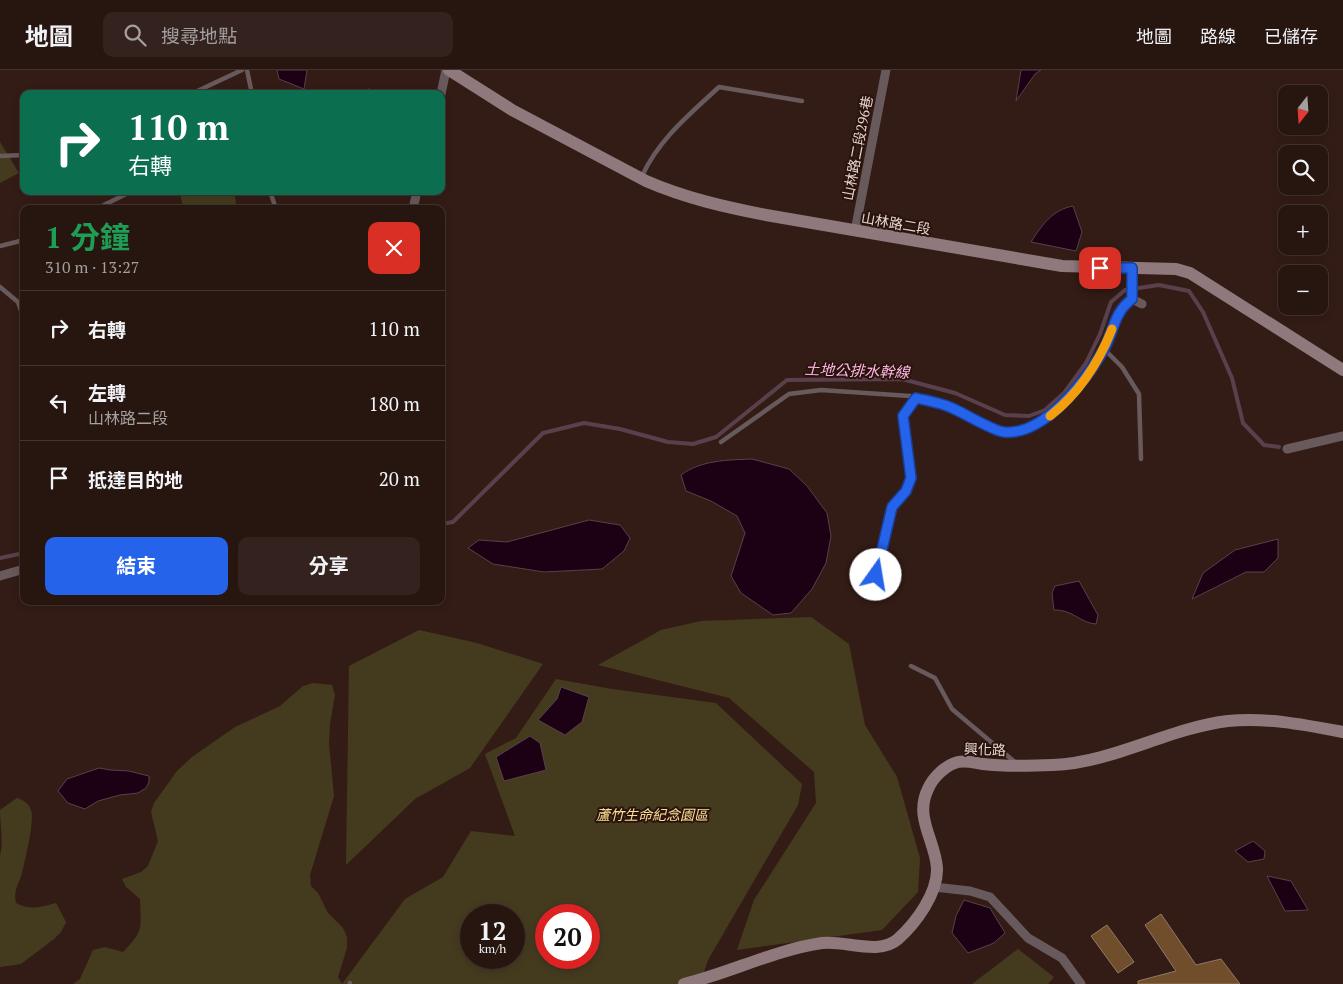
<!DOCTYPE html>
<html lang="zh-TW">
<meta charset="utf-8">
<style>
body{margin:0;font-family:"PT Serif","Noto Sans TC",serif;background:#33221e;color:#f1f3f6;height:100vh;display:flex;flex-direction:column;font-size:19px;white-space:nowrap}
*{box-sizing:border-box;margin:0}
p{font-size:16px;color:#a49f9f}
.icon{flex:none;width:28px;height:28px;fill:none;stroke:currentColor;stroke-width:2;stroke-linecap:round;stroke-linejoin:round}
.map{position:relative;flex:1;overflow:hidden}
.drawer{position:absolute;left:20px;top:135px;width:425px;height:400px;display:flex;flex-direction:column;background:#271510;border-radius:10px;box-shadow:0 2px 8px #0003,0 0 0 1px #433430}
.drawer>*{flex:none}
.top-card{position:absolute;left:20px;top:20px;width:425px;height:105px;border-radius:10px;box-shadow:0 2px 8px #0003,0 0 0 1px #433430;background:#0b6e4f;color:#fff;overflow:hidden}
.needle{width:32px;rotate:197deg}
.tools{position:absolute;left:1278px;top:15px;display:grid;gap:10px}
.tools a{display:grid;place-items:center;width:50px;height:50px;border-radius:10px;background:#271510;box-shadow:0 2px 8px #0003,0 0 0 1px #433430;font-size:25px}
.speed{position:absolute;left:460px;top:834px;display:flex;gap:10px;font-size:25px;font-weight:700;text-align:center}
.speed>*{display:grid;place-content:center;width:65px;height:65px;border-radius:50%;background:#271510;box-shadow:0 2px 8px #0003,0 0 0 1px #433430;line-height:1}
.speed small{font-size:12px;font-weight:400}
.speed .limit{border:8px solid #d22;background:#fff;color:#111}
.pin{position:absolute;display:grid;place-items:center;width:42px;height:42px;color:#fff;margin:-21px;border-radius:10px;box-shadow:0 2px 8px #0006}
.me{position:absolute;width:55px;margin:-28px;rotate:13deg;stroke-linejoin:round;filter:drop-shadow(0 0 4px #0008)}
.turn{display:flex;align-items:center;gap:18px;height:105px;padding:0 25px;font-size:22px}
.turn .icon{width:65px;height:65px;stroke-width:2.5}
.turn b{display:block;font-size:35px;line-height:42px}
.round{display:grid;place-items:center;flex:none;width:52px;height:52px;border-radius:10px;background:#33221e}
.overview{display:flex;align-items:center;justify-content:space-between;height:85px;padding:0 25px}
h1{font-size:30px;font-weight:700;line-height:38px;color:#1e9e55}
.action{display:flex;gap:10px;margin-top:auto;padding:10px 25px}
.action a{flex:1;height:58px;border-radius:10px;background:#2563eb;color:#fff;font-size:20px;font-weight:700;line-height:58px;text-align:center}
.action a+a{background:#33221e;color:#f1f3f6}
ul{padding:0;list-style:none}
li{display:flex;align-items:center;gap:15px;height:75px;padding:0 25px;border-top:1px solid #433430}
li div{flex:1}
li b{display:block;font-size:19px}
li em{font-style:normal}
header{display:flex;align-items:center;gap:30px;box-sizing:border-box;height:70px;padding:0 25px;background:#271510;border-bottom:1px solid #433430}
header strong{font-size:24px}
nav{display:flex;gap:28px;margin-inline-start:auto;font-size:18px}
.search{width:350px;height:45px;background:#33221e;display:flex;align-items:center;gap:12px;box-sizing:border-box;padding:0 18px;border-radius:10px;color:#a49f9f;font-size:19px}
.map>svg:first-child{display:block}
.green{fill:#443b1f;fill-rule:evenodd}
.water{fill:#1c0014;stroke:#59404c}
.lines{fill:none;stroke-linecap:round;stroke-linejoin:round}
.stream{stroke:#59404c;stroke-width:4}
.building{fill:#704d2b;stroke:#907a66}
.lane{stroke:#685a5c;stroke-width:4.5}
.street{stroke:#685a5c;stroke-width:9}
.secondary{stroke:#8f797c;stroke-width:12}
.route-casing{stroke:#184099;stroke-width:12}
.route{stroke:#2563eb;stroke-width:9}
.slow{stroke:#f59e0b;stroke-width:9}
.labels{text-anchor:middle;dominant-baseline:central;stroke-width:4;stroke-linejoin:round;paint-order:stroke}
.street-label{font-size:14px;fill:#e6d5d0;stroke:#2a130d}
.park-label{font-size:14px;font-style:italic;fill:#fae095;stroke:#2a130d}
.water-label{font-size:15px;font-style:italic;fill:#feb8e4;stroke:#2a130d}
</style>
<header>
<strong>地圖</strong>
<div class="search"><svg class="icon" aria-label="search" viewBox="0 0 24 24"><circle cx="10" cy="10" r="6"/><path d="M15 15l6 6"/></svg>搜尋地點</div>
<nav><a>地圖</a><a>路線</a><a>已儲存</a></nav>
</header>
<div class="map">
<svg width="1343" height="914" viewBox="0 0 1343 914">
<rect width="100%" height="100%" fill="#341c16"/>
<!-- green -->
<path class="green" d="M 0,72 L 19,103 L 0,113 Z
M 179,121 L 234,121 L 237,139 L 184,139 Z
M 811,547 L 849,574 L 865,655 L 897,707 L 920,788 L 918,822 L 882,860 L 737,880 L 754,830 L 816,733 L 814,702 L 729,628 L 598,595 L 661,560 L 701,551 Z
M 419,560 L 477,573 L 543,594 L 470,698 L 415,729 L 346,795 L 349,596 Z
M 556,609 L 612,619 L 716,633 L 802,714 L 798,735 L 708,890 L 700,914 L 73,914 L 80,909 L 93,880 L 105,877 L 123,882 C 144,861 141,858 140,829 L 126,817 L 122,809 L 141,802 L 148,796 L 158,771 L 151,742 L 154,733 L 177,701 L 192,687 L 235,657 L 280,636 L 303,616 L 313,613 L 332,615 L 335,625 L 330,654 L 329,674 L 334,726 L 310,805 L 311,816 L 318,823 L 328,843 L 343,858 L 347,867 L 347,878 L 338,907 L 342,914 L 405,829 L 443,807 L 471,761 L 515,766 L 485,684 L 516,668 ZM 471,845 L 514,845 L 514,888 L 471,888 ZM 546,845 L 589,845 L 589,888 L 546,888 Z
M 17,728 C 23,730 29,733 31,740 C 35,749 25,791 22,803 C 19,814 13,820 16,833 C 30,841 41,837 56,833 L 66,852 L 61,862 L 54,869 L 21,894 L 0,897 L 0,786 C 4,771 0,755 0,740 Z
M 1018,879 L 1054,907 L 1048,914 L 972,914 Z"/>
<!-- water -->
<path class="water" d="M 277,0 L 307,0 L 304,19 L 279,9 Z
M 1021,0 L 1041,0 L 1035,4 L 1016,31 Z
M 1073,136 L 1082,162 L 1076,181 L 1031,172 C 1042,155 1052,140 1073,136 Z
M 752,389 L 789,399 L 807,416 L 827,443 L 831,466 L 826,493 L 812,519 L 791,543 L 773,545 L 741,523 L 731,506 L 745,463 L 737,446 L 711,431 L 686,421 L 681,405 C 701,390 728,390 752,389 Z
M 589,450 L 620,455 L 630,468 L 624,481 L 602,499 L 544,502 L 493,494 L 468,478 L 479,470 L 507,472 Z
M 1278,469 L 1278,488 L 1264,502 L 1246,502 L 1192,529 L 1203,503 L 1235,480 Z
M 1079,511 L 1098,545 L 1096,554 C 1080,553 1072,539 1054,540 L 1052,523 L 1055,516 Z
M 561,617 L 589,627 L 582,652 L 565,665 L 538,650 L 557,629 Z
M 530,666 L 540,673 L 546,700 L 504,711 L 496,687 Z
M 99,698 L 110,700 L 129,701 L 149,706 L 149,712 L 146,718 L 138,723 L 120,725 L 98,731 L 85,739 L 68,733 L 58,721 L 67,709 Z
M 1253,771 L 1265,781 L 1264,789 L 1248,792 L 1235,781 Z
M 1267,806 L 1291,811 L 1308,840 L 1285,841 Z
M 964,830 L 990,838 L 1005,863 L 994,873 L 968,883 L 952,863 L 956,846 Z"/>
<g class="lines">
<!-- stream -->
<path class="stream" d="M 441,454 L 453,452 L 543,363 L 584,353 L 620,359 L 668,372 L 693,374 L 716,367 L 787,310 L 902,309 L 955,323 L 1005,345 L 1029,346 L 1045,340 L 1064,323 L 1086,293 L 1100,264 L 1111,232 L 1125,220 L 1159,215 L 1189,221 L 1203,242 L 1232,308 L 1243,353 L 1264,375 L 1279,377
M 0,488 L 24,483"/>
</g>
<!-- building -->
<path class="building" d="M 1161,844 L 1196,895 L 1221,889 L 1240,914 L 1138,914 L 1138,911 L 1176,901 L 1145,855 Z
M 1107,855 L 1134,892 L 1118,903 L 1091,866 Z"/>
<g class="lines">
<!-- lane -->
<path class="lane" d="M 247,0 L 252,24
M 191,24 L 242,0
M 348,24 L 369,21 L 378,24
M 0,86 L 24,85
M 642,106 C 659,69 690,44 719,17 L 802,31
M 270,121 L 276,139
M 96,139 L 132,121
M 0,176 L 24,170
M 0,217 L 18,232 L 24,249
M 1104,279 L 1122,297 L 1139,324 L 1141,389
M 721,372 L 789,324 L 821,320 L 910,326 L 950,337 L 1003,362 L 1023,359 L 1051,345 L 1081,313 L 1104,279 L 1121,237 L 1132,229
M 861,520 L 876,505 L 892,437 L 906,421 L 911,408 L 903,346 L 916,327
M 911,596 L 935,608 L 952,639 L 1016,693
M 350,913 L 350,914"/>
<!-- street -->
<path class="street" d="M 441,24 L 446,0
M 413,139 L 417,121
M 855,161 L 886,0
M 1132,198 L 1132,229 L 1142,234
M 1287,379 L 1343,366
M 0,506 L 24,499
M 934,817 L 970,821 L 990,827 L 1028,868 L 1062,888 L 1081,914"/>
<!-- secondary -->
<path class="secondary" d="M 449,0 L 512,40 L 646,111 C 685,128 725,137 766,145 L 1062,196 L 1176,199 L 1190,203 L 1343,300
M 684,914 C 730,903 774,880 822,873 C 845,870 879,886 898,869 C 916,853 938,823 937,798 C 935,770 914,747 928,719 C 933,707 946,695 958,692 C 967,690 975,693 983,694 C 1006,697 1030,696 1053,695 C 1112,693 1169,658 1228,651 C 1266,647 1306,655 1343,662"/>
</g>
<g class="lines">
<defs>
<path id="route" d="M 876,505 L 892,437 L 906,421 L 911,408 L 903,346 L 916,328 C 928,331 941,333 952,338 C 964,343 993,361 1004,362 C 1044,366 1085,311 1103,281 C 1114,262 1113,243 1132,229 L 1132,198 L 1100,198"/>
</defs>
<!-- route casing -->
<use href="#route" class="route-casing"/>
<!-- route -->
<use href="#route" class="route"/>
<!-- slow -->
<path class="slow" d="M 1050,346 C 1078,324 1099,292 1112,259"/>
</g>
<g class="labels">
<!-- street labels -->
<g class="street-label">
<text transform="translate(857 78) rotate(-79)">山林路二段296巷</text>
<text transform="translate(896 153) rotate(10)">山林路二段</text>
<text transform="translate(985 679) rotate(2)">興化路</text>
</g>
<!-- park labels -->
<g class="park-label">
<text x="652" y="744">蘆竹生命紀念園區</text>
</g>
<!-- water labels -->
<g class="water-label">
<text transform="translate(857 300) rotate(2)">土地公排水幹線</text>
</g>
</g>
</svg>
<div class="tools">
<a><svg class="needle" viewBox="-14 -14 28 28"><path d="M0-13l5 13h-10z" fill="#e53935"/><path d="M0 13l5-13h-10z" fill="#a49f9f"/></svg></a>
<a><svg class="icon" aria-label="search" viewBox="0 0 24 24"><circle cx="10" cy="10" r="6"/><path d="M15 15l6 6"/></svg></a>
<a>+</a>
<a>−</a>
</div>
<div class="speed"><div>12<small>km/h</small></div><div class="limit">20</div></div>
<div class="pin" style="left:1100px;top:198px;background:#d93025"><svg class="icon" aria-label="arrive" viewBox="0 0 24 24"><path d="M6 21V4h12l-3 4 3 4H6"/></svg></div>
<svg class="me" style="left:876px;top:505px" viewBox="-20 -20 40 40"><circle r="19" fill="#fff"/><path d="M0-13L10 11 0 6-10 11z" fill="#2563eb"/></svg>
<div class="top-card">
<div class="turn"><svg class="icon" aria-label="right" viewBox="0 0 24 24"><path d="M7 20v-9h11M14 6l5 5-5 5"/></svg><div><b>110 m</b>右轉</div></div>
</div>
<section class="drawer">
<div class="overview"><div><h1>1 分鐘</h1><p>310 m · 13:27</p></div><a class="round" style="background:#d93025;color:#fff"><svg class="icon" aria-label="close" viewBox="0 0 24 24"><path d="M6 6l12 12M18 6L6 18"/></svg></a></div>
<ul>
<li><svg class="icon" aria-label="right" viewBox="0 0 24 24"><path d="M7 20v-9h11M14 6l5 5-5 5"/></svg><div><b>右轉</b></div><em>110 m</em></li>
<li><svg class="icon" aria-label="left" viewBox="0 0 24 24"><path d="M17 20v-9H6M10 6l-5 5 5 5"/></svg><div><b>左轉</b><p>山林路二段</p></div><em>180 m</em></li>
<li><svg class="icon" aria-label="arrive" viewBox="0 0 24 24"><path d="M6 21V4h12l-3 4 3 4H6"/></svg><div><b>抵達目的地</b></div><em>20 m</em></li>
</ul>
<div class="action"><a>結束</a><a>分享</a></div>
</section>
</div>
